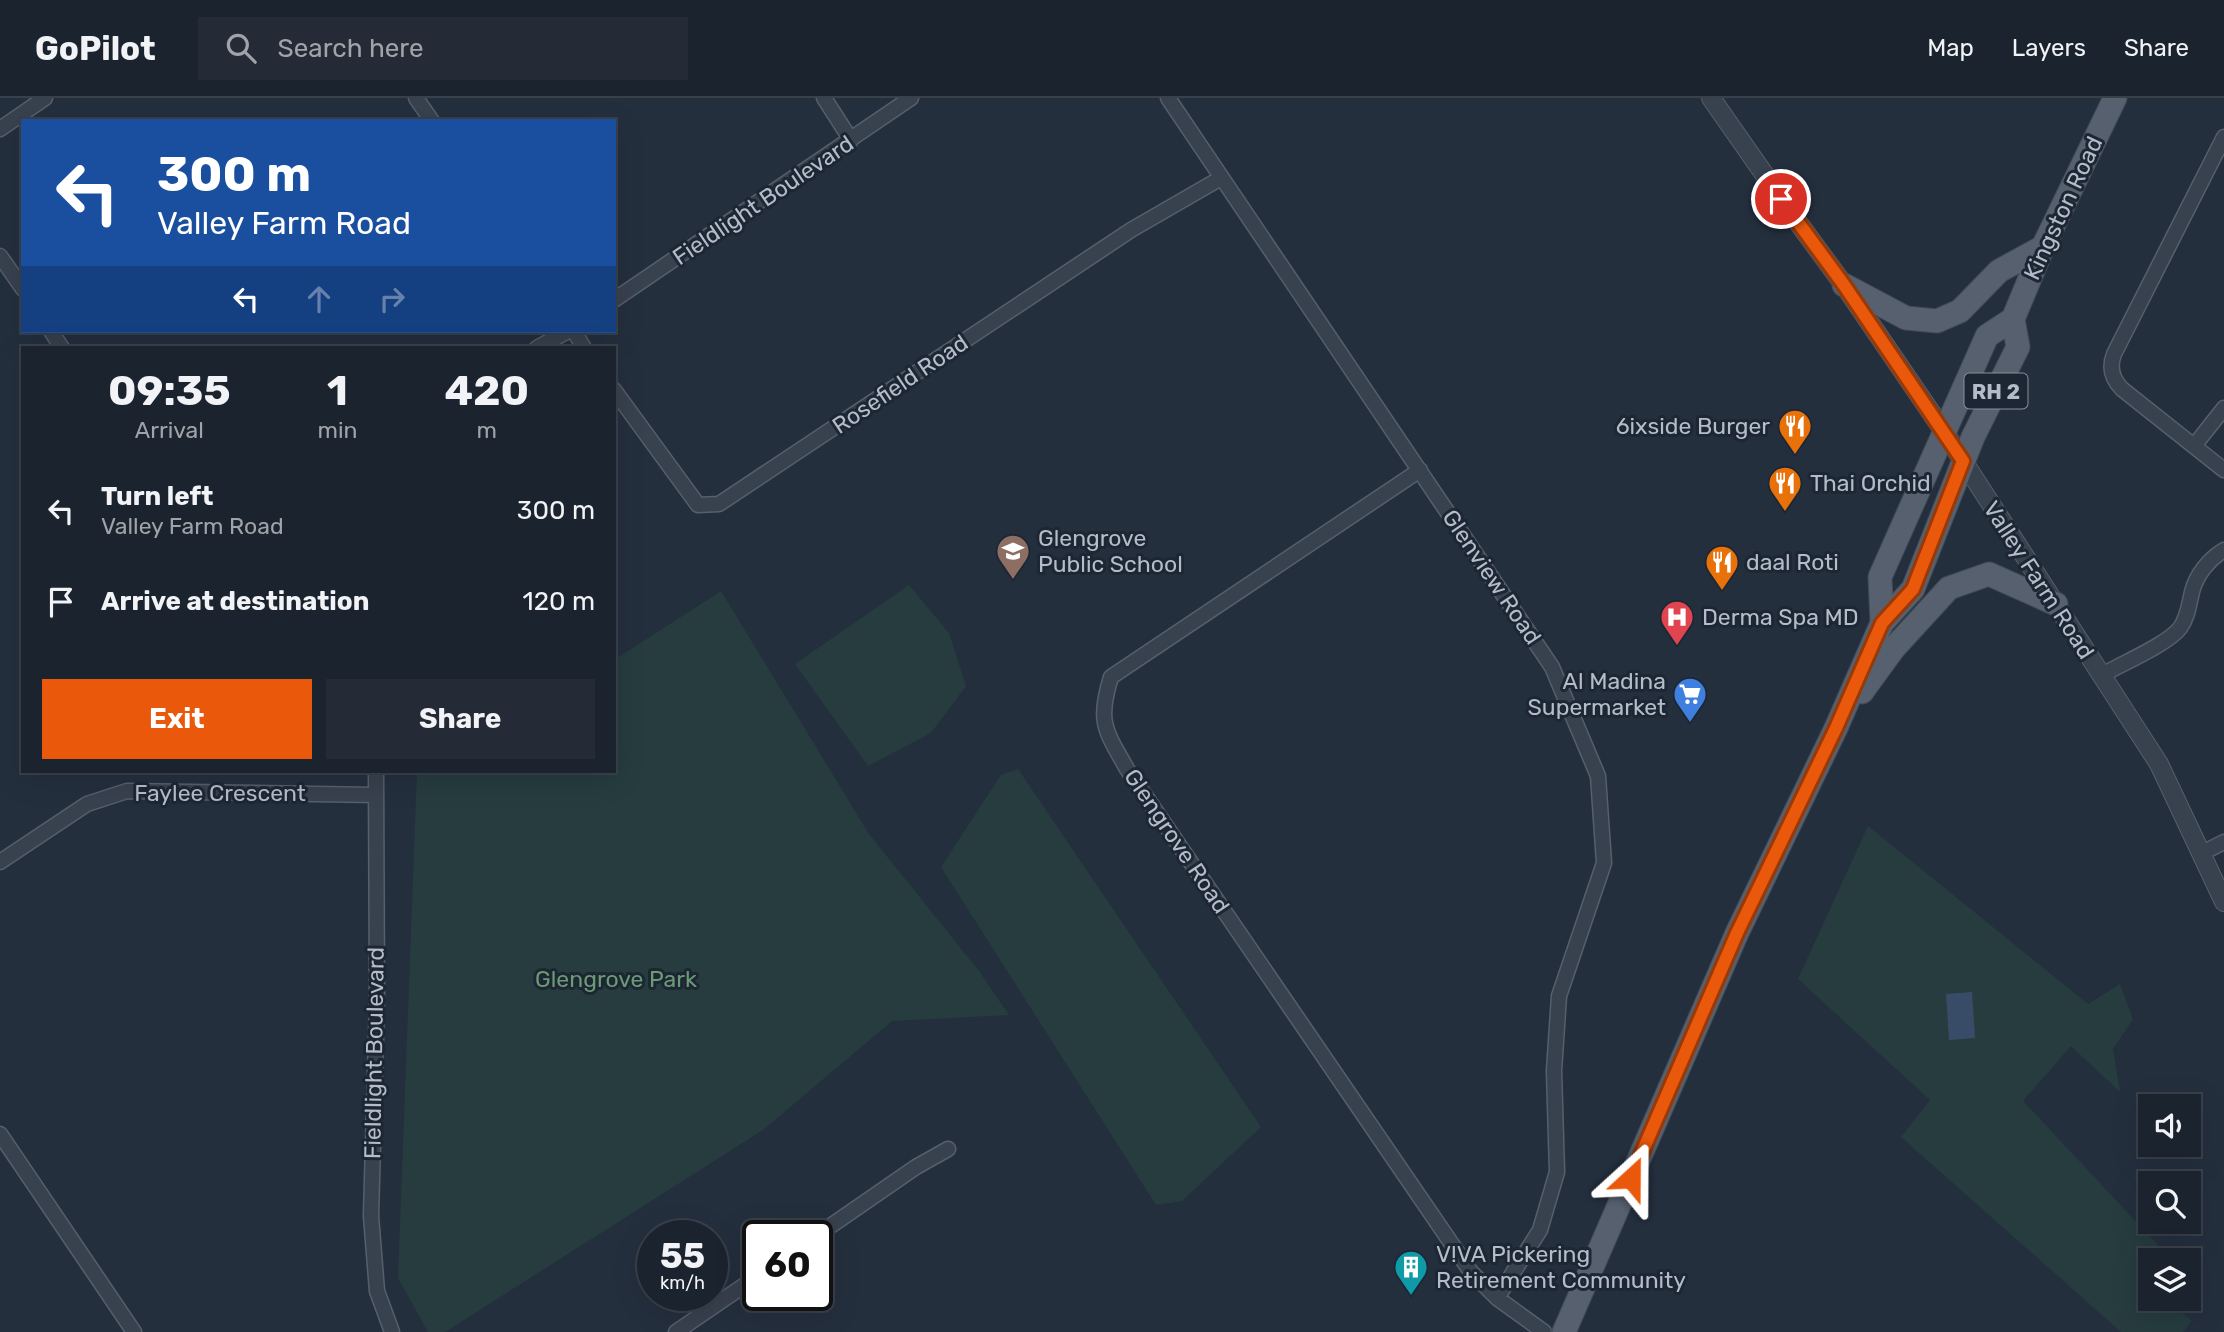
<!DOCTYPE html>
<style>
body{margin:0;font-family:Rubik,sans-serif;background:#242b36;color:#f1f3f6;height:100vh;display:flex;flex-direction:column;font-size:26px;white-space:nowrap}
*{box-sizing:border-box;margin:0}
p{font-size:23px;color:#a0a4aa}
.icon{flex:none;width:38px;height:38px;fill:none;stroke:currentColor;stroke-width:2;stroke-linecap:round;stroke-linejoin:round}
.map{position:relative;flex:1;overflow:hidden}
.sheet{position:absolute;left:21px;top:248px;width:595px;height:427px;display:flex;flex-direction:column;background:#1b232e;border-radius:0px;box-shadow:0 7px 28px #0002,0 0 0 2px #39404a}
.sheet>*{flex:none}
.guide{position:absolute;left:21px;top:21px;width:595px;height:214px;border-radius:0px;box-shadow:0 7px 28px #0002,0 0 0 2px #39404a;background:#1a4fa0;color:#fff;overflow:hidden}
.buttons{position:absolute;left:2138px;top:996px;display:grid;gap:14px}
.buttons a{display:grid;place-items:center;width:63px;height:63px;border-radius:0px;background:#1b232e;box-shadow:0 7px 28px #0002,0 0 0 2px #39404a;font-size:35px}
.speed{position:absolute;left:637px;top:1122px;display:flex;gap:14px;font-size:35px;font-weight:700;text-align:center}
.speed>*{display:grid;place-content:center;width:91px;height:91px;border-radius:50%;background:#1b232e;box-shadow:0 7px 28px #0002,0 0 0 2px #39404a;line-height:1}
.speed small{font-size:18px;font-weight:400}
.speed .limit{border:4px solid #111;border-radius:10px;background:#fff;color:#111}
.pin{position:absolute;display:grid;place-items:center;width:60px;height:60px;color:#fff;margin:-30px;border:4px solid #fff;border-radius:50%;box-shadow:0 2px 7px #0007}
.me{position:absolute;width:77px;margin:-38px;rotate:24deg;stroke-linejoin:round;filter:drop-shadow(0 0 5px #0008)}
.turn{display:flex;align-items:center;gap:24px;height:147px;padding:0 21px;font-size:32px}
.turn .icon{width:91px;height:91px;stroke-width:2.5}
.turn b{display:block;font-size:49px;line-height:60px}
.lanes{display:flex;align-items:center;height:66px;padding:0 21px;background:#0003;justify-content:center;gap:35px;direction:ltr}
.lanes .off{opacity:.35}
.eta{display:flex;justify-content:space-evenly;align-items:center;height:119px;text-align:center}
.eta b{font-size:42px;font-weight:700;line-height:49px}
.button{display:flex;gap:14px;margin-top:auto;padding:14px 21px}
.button a{flex:1;height:80px;border-radius:0px;background:#ea580c;color:#fff;font-size:28px;font-weight:700;line-height:80px;text-align:center}
.button a+a{background:#242b36;color:#f1f3f6}
ul{padding:0;list-style:none}
li{display:flex;align-items:center;gap:21px;height:91px;padding:0 21px}
li div{flex:1}
li b{display:block;font-size:26px}
li em{font-style:normal}
header{display:flex;align-items:center;gap:42px;box-sizing:border-box;height:98px;padding:0 35px;background:#1b232e;border-bottom:2px solid #39404a}
header strong{font-size:33px}
nav{display:flex;gap:38px;margin-inline-start:auto;font-size:24px}
.search{width:490px;height:63px;background:#242b36;display:flex;align-items:center;gap:18px;box-sizing:border-box;padding:0 24px;border-radius:0px;color:#a0a4aa;font-size:26px}
.map>svg:first-child{display:block}
.green{fill:#263c3f}
.water{fill:#394c67}
.lines{fill:none;stroke-linecap:round;stroke-linejoin:round}
.minor-casing{stroke:#565f6c;stroke-width:17}
.tertiary-casing{stroke:#565f6c;stroke-width:20}
.primary-casing{stroke:#414a57;stroke-width:25}
.minor{stroke:#38414e;stroke-width:14}
.tertiary{stroke:#38414e;stroke-width:18}
.primary{stroke:#56606e;stroke-width:23}
.route-casing{stroke:#983908;stroke-width:18}
.route{stroke:#ea580c;stroke-width:12}
.labels{text-anchor:middle;dominant-baseline:central;stroke-width:6;stroke-linejoin:round;paint-order:stroke}
.shield{fill:#1d2633;stroke:#878f9c;stroke-width:2}
.shield-label{font-size:21px;font-weight:bold;fill:#b4bcc9}
.street-label{font-size:23px;fill:#b4bcc9;stroke:#1d2633}
.poi-label{font-size:23px;fill:#b4bcc9;stroke:#1d2633;text-anchor:start}
.park-label{font-size:23px;fill:#6b9a76;stroke:#1d2633}
</style>
<header>
<strong>GoPilot</strong>
<div class="search"><svg class="icon" aria-label="search" viewBox="0 0 24 24"><circle cx="10" cy="10" r="6"/><path d="M15 15l6 6"/></svg>Search here</div>
<nav><a>Map</a><a>Layers</a><a>Share</a></nav>
</header>
<div class="map">
<svg width="2224" height="1234" viewBox="0 0 2224 1234">
<rect width="100%" height="100%" fill="#242f3e"/>
<!-- green -->
<path class="green" d="M 909,487 L 949,535 L 966,588 L 931,635 L 868,668 L 795,566 Z
M 721,493 L 869,736 L 979,873 L 1009,917 L 892,923 L 763,1032 L 445,1234 L 428,1234 L 398,1180 L 417,674 L 614,674 L 614,562 Z
M 1018,671 L 1261,1029 L 1182,1103 L 1156,1107 L 941,769 L 1001,677 Z
M 1868,728 L 2088,906 L 2120,886 L 2133,921 L 2113,951 L 2120,994 L 2071,948 L 2023,1003 L 2172,1162 L 2151,1162 L 2151,1200 L 2165,1201 L 2192,1223 L 2183,1234 L 2121,1234 L 1901,1039 L 1930,1002 L 1798,881 Z"/>
<!-- water -->
<path class="water" d="M 1972,894 L 1975,940 L 1949,942 L 1946,896 Z"/>
<g class="lines">
<defs>
<path id="minor" d="M 416,0 L 432,23
M 824,0 L 851,42
M 1168,0 L 1552,569 L 1598,678 L 1604,765 L 1559,898 L 1554,973 L 1557,1074 L 1540,1132 L 1497,1200
M 0,31 L 45,0
M 2224,39 L 2114,256 C 2109,269 2112,281 2122,291 L 2224,372
M 0,158 L 23,191
M 614,202 L 911,0
M 51,233 L 62,250
M 574,233 L 584,250
M 537,250 L 568,233
M 614,292 L 698,407 L 719,406 L 1131,132 L 1221,80
M 2194,348 L 2224,310
M 1420,372 L 1111,579 C 1097,624 1105,632 1127,671 L 1471,1174 L 1497,1200 L 1544,1234
M 2102,577 C 2121,566 2168,546 2180,530 C 2188,519 2189,506 2192,494 C 2196,477 2209,461 2224,452
M 376,674 L 377,901 L 371,1118 L 377,1193 L 392,1234
M 2202,755 L 2224,744
M 0,764 L 87,706 L 127,693 L 376,697
M 0,1036 L 134,1234
M 816,1138 L 916,1069 L 948,1051
M 676,1234 L 758,1178"/>
<path id="tertiary" d="M 1711,0 L 1797,123 L 1844,187 L 1945,335 L 2159,666 L 2224,804"/>
<path id="primary" d="M 1844,187 L 1906,220 L 1937,223 L 1960,213 L 1999,173 L 2043,149
M 1882,525 L 1880,479 L 1987,238 L 2013,221
M 1862,594 L 1894,550 L 1949,490 L 1989,476 L 2056,506
M 1564,1234 L 1737,835 L 1836,630 L 1882,525 L 1913,491 L 1973,339 L 2018,249 L 2013,221 L 2043,149 L 2115,0"/>
</defs>
<!-- minor casing -->
<use href="#minor" class="minor-casing"/>
<!-- tertiary casing -->
<use href="#tertiary" class="tertiary-casing"/>
<!-- primary casing -->
<use href="#primary" class="primary-casing"/>
<!-- minor -->
<use href="#minor" class="minor"/>
<!-- tertiary -->
<use href="#tertiary" class="tertiary"/>
<!-- primary -->
<use href="#primary" class="primary"/>
</g>
<g class="lines">
<defs>
<path id="route" d="M 1631,1080 L 1737,835 L 1836,630 L 1882,525 L 1913,491 L 1963,363 L 1844,187 L 1781,101"/>
</defs>
<!-- route casing -->
<use href="#route" class="route-casing"/>
<!-- route -->
<use href="#route" class="route"/>
</g>
<!-- icons -->
<defs>
<symbol id="restaurant-pin" viewBox="-11 -11 22 30"><path d="M0 17L-7.5 6A9.5 9.5 0 1 1 7.5 6Z" fill="#e8710a" stroke="#1d2633"/><path d="M-5-6h1v4h1v-4h1v4h1v-4h1v5L-1.5 .5V6h-2V.5L-5-1ZM5-6V6H3V1.5H1.5Q1.5-4 5-6Z" fill="#fff"/></symbol>
<symbol id="school-pin" viewBox="-11 -11 22 30"><path d="M0 17L-7.5 6A9.5 9.5 0 1 1 7.5 6Z" fill="#8d6e63" stroke="#1d2633"/><path d="M0-5L7-2L0 1L-7-2ZM-4 1L0 2.5L4 1V4Q0 6-4 4Z" fill="#fff"/></symbol>
<symbol id="hospital-pin" viewBox="-11 -11 22 30"><path d="M0 17L-7.5 6A9.5 9.5 0 1 1 7.5 6Z" fill="#e0444e" stroke="#1d2633"/><path d="M-5-5h3v3.5h4V-5h3V5h-3V1.5h-4V5h-3Z" fill="#fff"/></symbol>
<symbol id="supermarket-pin" viewBox="-11 -11 22 30"><path d="M0 17L-7.5 6A9.5 9.5 0 1 1 7.5 6Z" fill="#3f7fe0" stroke="#1d2633"/><path d="M-6-5.5h2.5l.6 2H6L4.5 2H-2.5L-4.4-4H-6ZM-1.5 3.2a1.3 1.3 0 1 0 .1 0ZM3 3.2a1.3 1.3 0 1 0 .1 0Z" fill="#fff"/></symbol>
<symbol id="building-pin" viewBox="-11 -11 22 30"><path d="M0 17L-7.5 6A9.5 9.5 0 1 1 7.5 6Z" fill="#0f9aa8" stroke="#1d2633"/><path d="M-4-6H4V6H1V3H-1V6H-4ZM-2.5-4.3h1.7v1.8h-1.7ZM.8-4.3h1.7v1.8H.8ZM-2.5-1h1.7V.8h-1.7ZM.8-1h1.7V.8H.8Z" fill="#fff"/></symbol>
</defs>
<g fill-rule="evenodd">
<use href="#restaurant-pin" x="1776" y="309" width="38" height="52"/>
<use href="#restaurant-pin" x="1766" y="366" width="38" height="52"/>
<use href="#school-pin" x="994" y="434" width="38" height="52"/>
<use href="#restaurant-pin" x="1703" y="445" width="38" height="52"/>
<use href="#hospital-pin" x="1658" y="500" width="38" height="52"/>
<use href="#supermarket-pin" x="1671" y="577" width="38" height="52"/>
<use href="#building-pin" x="1392" y="1150" width="38" height="52"/>
</g>
<g class="labels">
<!-- shield labels -->
<rect class="shield" x="1964.5" y="275.5" width="63" height="35" rx="5"/>
<g class="shield-label">
<text x="1996" y="293">RH 2</text>
</g>
<!-- street labels -->
<g class="street-label">
<text transform="translate(763 102) rotate(-34)">Fieldlight Boulevard</text>
<text transform="translate(2063 110) rotate(-65)">Kingston Road</text>
<text transform="translate(900 286) rotate(-34)">Rosefield Road</text>
<text transform="translate(1492 479) rotate(56)">Glenview Road</text>
<text transform="translate(2039 482) rotate(57)">Valley Farm Road</text>
<text x="220" y="695">Faylee Crescent</text>
<text transform="translate(1177 743) rotate(56)">Glengrove Road</text>
<text transform="translate(374 955) rotate(-89)">Fieldlight Boulevard</text>
</g>
<!-- poi labels -->
<g class="poi-label">
<text x="1770" y="328" text-anchor="end">6ixside Burger</text>
<text x="1810" y="385">Thai Orchid</text>
<text x="1038" y="440">Glengrove<tspan x="1038" dy="26">Public School</tspan></text>
<text x="1746" y="464">daal Roti</text>
<text x="1702" y="519">Derma Spa MD</text>
<text x="1666" y="583" text-anchor="end">Al Madina<tspan x="1666" dy="26">Supermarket</tspan></text>
<text x="1436" y="1156">V!VA Pickering<tspan x="1436" dy="26">Retirement Community</tspan></text>
</g>
<!-- park labels -->
<g class="park-label">
<text x="616" y="881">Glengrove Park</text>
</g>
</g>
</svg>
<div class="buttons">
<a><svg class="icon" aria-label="sound" viewBox="0 0 24 24"><path d="M4 9h4l5-4v14l-5-4H4zM17 9q2 3 0 6"/></svg></a>
<a><svg class="icon" aria-label="search" viewBox="0 0 24 24"><circle cx="10" cy="10" r="6"/><path d="M15 15l6 6"/></svg></a>
<a><svg class="icon" aria-label="layers" viewBox="0 0 24 24"><path d="M12 4l9 5-9 5-9-5zM3 14l9 5 9-5"/></svg></a>
</div>
<div class="speed"><div>55<small>km/h</small></div><div class="limit">60</div></div>
<div class="pin" style="left:1781px;top:101px;background:#d93025"><svg class="icon" aria-label="arrive" viewBox="0 0 24 24"><path d="M6 21V4h12l-3 4 3 4H6"/></svg></div>
<svg class="me" style="left:1631px;top:1080px" viewBox="-20 -20 40 40"><path d="M0-17L14 15 0 8-14 15z" fill="#ea580c" stroke="#fff" stroke-width="4"/></svg>
<div class="guide">
<div class="turn"><svg class="icon" aria-label="left" viewBox="0 0 24 24"><path d="M17 20v-9H6M10 6l-5 5 5 5"/></svg><div><b>300 m</b>Valley Farm Road</div></div>
<div class="lanes"><svg class="icon" aria-label="left" viewBox="0 0 24 24"><path d="M17 20v-9H6M10 6l-5 5 5 5"/></svg><svg class="icon off" aria-label="ahead" viewBox="0 0 24 24"><path d="M12 20V5M6 11l6-6 6 6"/></svg><svg class="icon off" aria-label="right" viewBox="0 0 24 24"><path d="M7 20v-9h11M14 6l5 5-5 5"/></svg></div>
</div>
<section class="sheet">
<div class="eta">
<div><b>09:35</b><p>Arrival</p></div>
<div><b>1</b><p>min</p></div>
<div><b>420</b><p>m</p></div>
</div>
<ul>
<li><svg class="icon" aria-label="left" viewBox="0 0 24 24"><path d="M17 20v-9H6M10 6l-5 5 5 5"/></svg><div><b>Turn left</b><p>Valley Farm Road</p></div><em>300 m</em></li>
<li><svg class="icon" aria-label="arrive" viewBox="0 0 24 24"><path d="M6 21V4h12l-3 4 3 4H6"/></svg><div><b>Arrive at destination</b></div><em>120 m</em></li>
</ul>
<div class="button"><a>Exit</a><a>Share</a></div>
</section>
</div>
